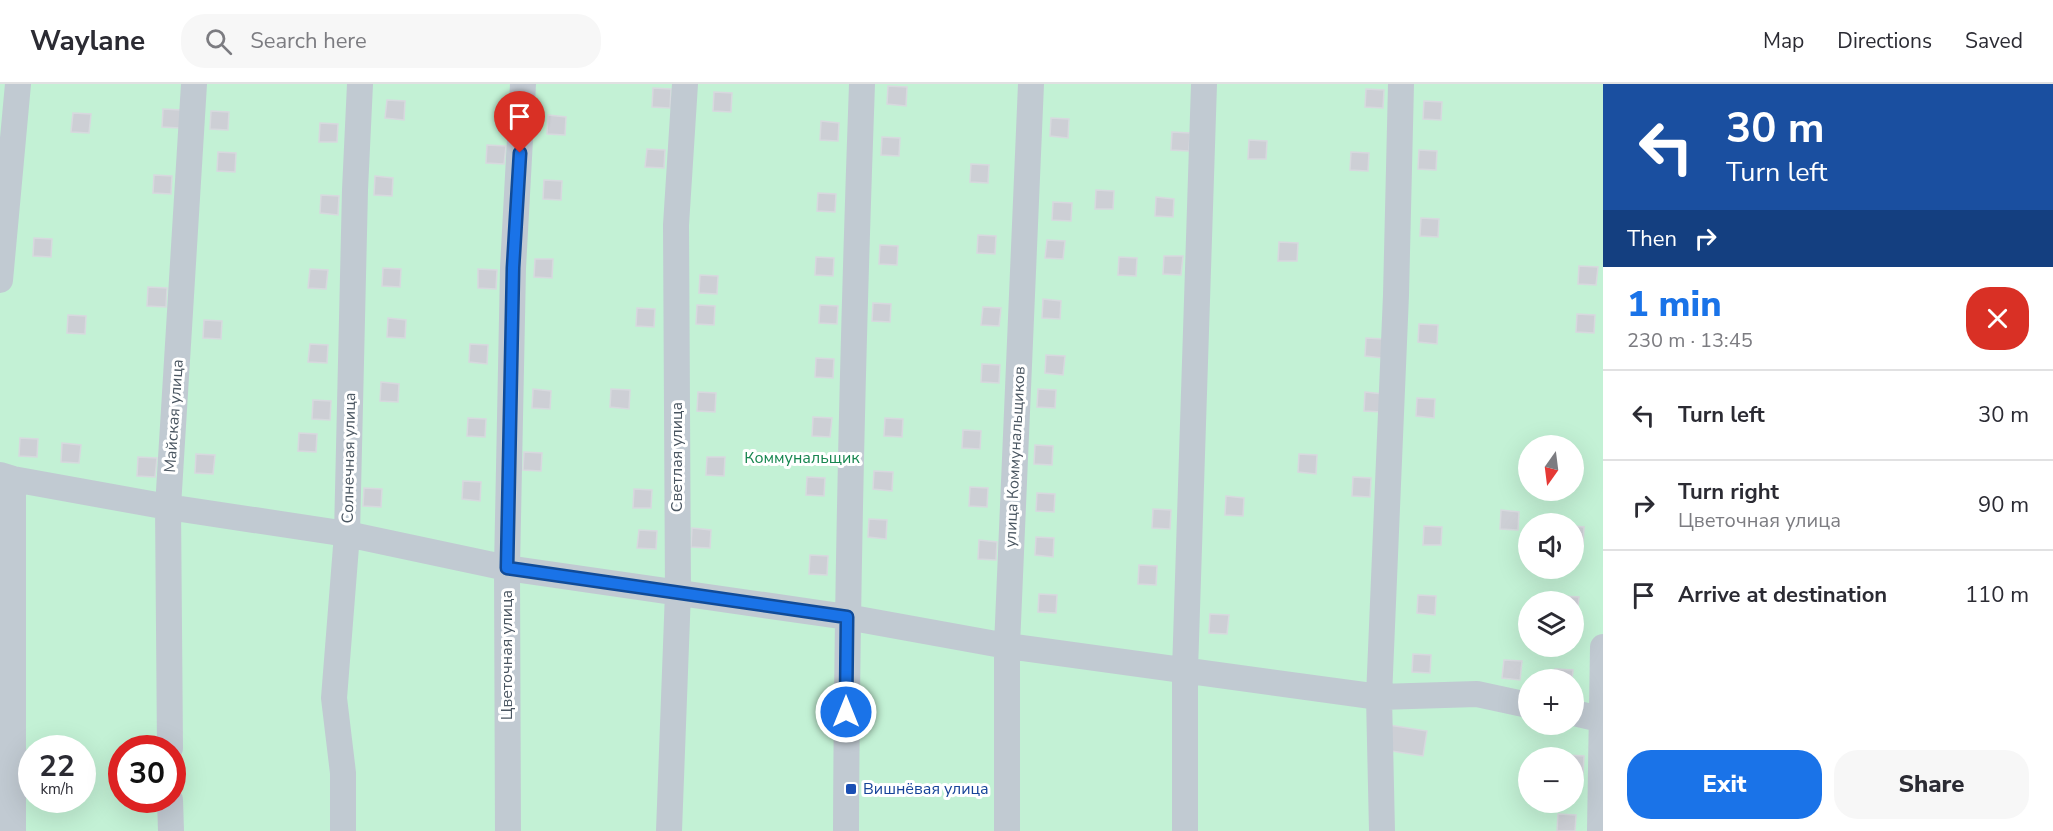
<!DOCTYPE html>
<meta charset="utf-8">
<style>
body{margin:0;font-family:"Nunito Sans",sans-serif;background:#f7f7f7;color:#2b2b33;height:100vh;display:flex;flex-direction:column;font-size:22px;white-space:nowrap}
*{box-sizing:border-box;margin:0}
p{font-size:20px;color:#7c7c81}
.icon{flex:none;width:33px;height:33px;fill:none;stroke:currentColor;stroke-width:2;stroke-linecap:round;stroke-linejoin:round}
.map{position:relative;flex:1;overflow:hidden}
.side{display:flex;flex-direction:column;background:#fff;width:450px}
.side>*{flex:none}
.banner{background:#1a4fa0;color:#fff;overflow:hidden}
.needle{width:39px;rotate:194deg}
.controls{position:absolute;left:1518px;top:351px;display:grid;gap:12px}
.controls a{display:grid;place-items:center;width:66px;height:66px;border-radius:50%;background:#fff;box-shadow:0 6px 24px #0002;font-size:30px}
.speed{position:absolute;left:18px;top:651px;display:flex;gap:12px;font-size:30px;font-weight:700;text-align:center}
.speed>*{display:grid;place-content:center;width:78px;height:78px;border-radius:50%;background:#fff;box-shadow:0 6px 24px #0002;line-height:1}
.speed small{font-size:15px;font-weight:400}
.speed .limit{border:9px solid #d22;background:#fff;color:#111}
.pin{position:absolute;display:grid;place-items:center;width:51px;height:51px;color:#fff;margin:-62px -26px;border-radius:50% 50% 50% 0;rotate:-45deg;box-shadow:0 0 6px #0007}
.pin .icon{rotate:45deg}
.me{position:absolute;width:66px;margin:-33px;rotate:0deg;stroke-linejoin:round;filter:drop-shadow(0 0 4px #0008)}
.turn{display:flex;align-items:center;gap:21px;height:126px;padding:0 24px;font-size:27px}
.turn .icon{width:78px;height:78px;stroke-width:2.5}
.turn b{display:block;font-size:42px;line-height:51px}
.then{display:flex;align-items:center;height:57px;padding:0 24px;background:#0003;gap:12px;font-size:22px}
.round{display:grid;place-items:center;flex:none;width:63px;height:63px;border-radius:24px;background:#f7f7f7}
.head{display:flex;align-items:center;justify-content:space-between;height:102px;padding:0 24px}
h1{font-size:36px;font-weight:800;line-height:45px;color:#1a73e8}
.cta{display:flex;gap:12px;margin-top:auto;padding:12px 24px}
.cta a{flex:1;height:69px;border-radius:24px;background:#1a73e8;color:#fff;font-size:24px;font-weight:800;line-height:69px;text-align:center}
.cta a+a{background:#f7f7f7;color:#2b2b33}
ul{padding:0;list-style:none}
li{display:flex;align-items:center;gap:18px;height:90px;padding:0 24px;border-top:2px solid #e1e1e2}
li div{flex:1}
li b{display:block;font-size:22px}
li em{font-style:normal}
header{display:flex;align-items:center;gap:36px;box-sizing:border-box;height:84px;padding:0 30px;background:#fff;border-bottom:2px solid #e1e1e2}
header strong{font-size:28px}
nav{display:flex;gap:33px;margin-inline-start:auto;font-size:21px}
.search{width:420px;height:54px;background:#f7f7f7;display:flex;align-items:center;gap:15px;box-sizing:border-box;padding:0 21px;border-radius:24px;color:#7c7c81;font-size:22px}
main{display:flex;flex:1;min-height:0}
.map>svg:first-child{display:block}
.green{fill:#c3f1d5;fill-rule:evenodd}
.building{fill:#cdcfd5;stroke:#d7d9de;stroke-width:1.5}
.lines{fill:none;stroke-linecap:round;stroke-linejoin:round}
.minor{stroke:#c1cad2;stroke-width:26}
.route-casing{stroke:#114b97;stroke-width:15}
.route{stroke:#1a73e8;stroke-width:10}
.transit-dot{fill:#1a4fb4;stroke:#fff;stroke-width:2}
.labels{text-anchor:middle;dominant-baseline:central;stroke-width:6;stroke-linejoin:round;paint-order:stroke}
.street-label{font-size:16px;fill:#4a5661;stroke:#fff}
.park-label{font-size:16px;fill:#17864f;stroke:#fff}
.transit-label{font-size:16px;fill:#164399;stroke:#fff;text-anchor:start}
</style>
<header>
<strong>Waylane</strong>
<div class="search"><svg class="icon" aria-label="search" viewBox="0 0 24 24"><circle cx="10" cy="10" r="6"/><path d="M15 15l6 6"/></svg>Search here</div>
<nav><a>Map</a><a>Directions</a><a>Saved</a></nav>
</header>
<main>
<div class="map">
<svg width="1603" height="747" viewBox="0 0 1603 747">
<rect width="100%" height="100%" fill="#f5f3f3"/>
<!-- green -->
<path class="green" d="M 0,0 L 1603,0 L 1603,747 L 0,747 ZM 1528,362 L 1574,362 L 1574,406 L 1528,406 ZM 1528,440 L 1574,440 L 1574,484 L 1528,484 ZM 1528,518 L 1574,518 L 1574,562 L 1528,562 ZM 1528,596 L 1574,596 L 1574,640 L 1528,640 ZM 32,664 L 82,664 L 82,716 L 32,716 ZM 122,664 L 172,664 L 172,716 L 122,716 ZM 1528,674 L 1574,674 L 1574,718 L 1528,718 Z"/>
<!-- building -->
<path class="building" d="M 888,2 L 907,3 L 906,22 L 887,20 Z
M 653,4 L 671,5 L 670,24 L 652,23 Z
M 1366,5 L 1384,6 L 1383,24 L 1365,23 Z
M 714,8 L 732,9 L 731,28 L 713,27 Z
M 387,16 L 405,17 L 404,36 L 385,34 Z
M 1424,17 L 1442,18 L 1441,36 L 1423,35 Z
M 163,25 L 181,26 L 180,44 L 162,43 Z
M 211,27 L 229,28 L 228,46 L 210,45 Z
M 73,29 L 91,30 L 89,49 L 71,48 Z
M 548,31 L 566,33 L 565,51 L 547,50 Z
M 1051,34 L 1069,35 L 1068,54 L 1050,52 Z
M 821,37 L 839,39 L 838,57 L 820,56 Z
M 320,39 L 338,40 L 337,58 L 319,58 Z
M 1172,48 L 1190,49 L 1189,67 L 1171,66 Z
M 882,53 L 900,54 L 899,72 L 881,71 Z
M 1249,56 L 1267,57 L 1266,75 L 1248,75 Z
M 487,61 L 506,62 L 504,80 L 486,79 Z
M 647,65 L 665,66 L 664,84 L 645,83 Z
M 1419,66 L 1437,67 L 1436,86 L 1418,85 Z
M 218,68 L 236,69 L 235,88 L 217,87 Z
M 1351,68 L 1369,69 L 1368,87 L 1350,86 Z
M 971,80 L 989,81 L 988,99 L 970,98 Z
M 154,91 L 172,92 L 171,110 L 153,109 Z
M 375,92 L 393,94 L 392,112 L 374,111 Z
M 544,96 L 562,97 L 561,116 L 543,115 Z
M 1096,106 L 1114,107 L 1113,125 L 1095,125 Z
M 818,109 L 836,110 L 835,128 L 817,127 Z
M 321,111 L 339,112 L 338,131 L 320,129 Z
M 1156,113 L 1174,115 L 1173,133 L 1155,132 Z
M 1053,118 L 1072,119 L 1071,137 L 1052,136 Z
M 1421,134 L 1439,135 L 1438,153 L 1420,152 Z
M 978,151 L 996,152 L 995,170 L 977,169 Z
M 34,154 L 52,155 L 51,173 L 33,172 Z
M 1047,156 L 1065,157 L 1063,175 L 1045,174 Z
M 1279,158 L 1298,159 L 1297,177 L 1278,177 Z
M 880,161 L 898,162 L 897,181 L 879,180 Z
M 1164,172 L 1183,172 L 1181,191 L 1163,190 Z
M 816,173 L 834,174 L 833,192 L 815,191 Z
M 1119,173 L 1137,174 L 1136,192 L 1118,191 Z
M 535,175 L 553,175 L 552,194 L 534,193 Z
M 1579,182 L 1598,183 L 1596,201 L 1578,200 Z
M 383,184 L 401,185 L 400,203 L 382,202 Z
M 310,185 L 328,186 L 326,205 L 308,204 Z
M 478,185 L 497,186 L 496,205 L 478,204 Z
M 700,191 L 718,192 L 717,210 L 699,209 Z
M 148,203 L 167,204 L 166,223 L 147,222 Z
M 1043,215 L 1061,217 L 1060,235 L 1042,234 Z
M 873,219 L 891,220 L 890,238 L 872,237 Z
M 697,221 L 715,222 L 714,241 L 696,240 Z
M 820,221 L 838,222 L 837,240 L 819,239 Z
M 983,223 L 1001,224 L 999,242 L 981,241 Z
M 637,224 L 655,225 L 654,243 L 636,242 Z
M 1577,230 L 1595,231 L 1594,249 L 1576,248 Z
M 68,231 L 86,232 L 85,250 L 67,249 Z
M 388,234 L 406,236 L 405,254 L 387,253 Z
M 204,236 L 222,237 L 221,255 L 203,254 Z
M 1419,240 L 1438,241 L 1437,260 L 1418,258 Z
M 1366,254 L 1384,255 L 1383,274 L 1365,272 Z
M 310,260 L 328,261 L 327,279 L 308,278 Z
M 470,260 L 488,261 L 487,280 L 469,278 Z
M 1046,271 L 1065,272 L 1063,291 L 1045,289 Z
M 816,274 L 834,275 L 833,294 L 815,293 Z
M 982,280 L 1000,281 L 999,299 L 981,298 Z
M 381,298 L 399,300 L 398,318 L 380,317 Z
M 533,305 L 551,307 L 550,325 L 532,324 Z
M 611,305 L 630,306 L 629,325 L 610,323 Z
M 1038,305 L 1056,306 L 1055,324 L 1037,323 Z
M 698,308 L 716,309 L 715,328 L 697,327 Z
M 1365,308 L 1383,310 L 1382,328 L 1364,327 Z
M 1417,314 L 1435,315 L 1434,334 L 1416,332 Z
M 313,316 L 331,317 L 330,336 L 312,335 Z
M 813,333 L 832,334 L 830,353 L 812,352 Z
M 468,334 L 486,335 L 485,353 L 467,352 Z
M 885,334 L 903,335 L 902,353 L 884,352 Z
M 963,346 L 981,347 L 980,365 L 962,364 Z
M 299,349 L 317,350 L 316,368 L 298,367 Z
M 20,354 L 38,355 L 37,373 L 19,372 Z
M 62,359 L 81,361 L 79,379 L 61,378 Z
M 1035,361 L 1053,362 L 1052,381 L 1034,380 Z
M 524,368 L 542,369 L 541,387 L 523,386 Z
M 196,370 L 215,371 L 213,390 L 195,389 Z
M 1299,370 L 1317,371 L 1316,390 L 1298,388 Z
M 138,373 L 157,374 L 155,393 L 137,392 Z
M 707,373 L 725,373 L 724,392 L 706,391 Z
M 874,387 L 893,388 L 892,407 L 873,405 Z
M 807,393 L 825,394 L 824,412 L 806,411 Z
M 1353,393 L 1371,394 L 1370,413 L 1352,412 Z
M 463,397 L 481,398 L 480,417 L 462,415 Z
M 970,403 L 988,404 L 987,423 L 969,422 Z
M 364,404 L 382,405 L 381,423 L 363,422 Z
M 634,405 L 652,406 L 651,424 L 633,424 Z
M 1037,409 L 1055,410 L 1054,428 L 1036,427 Z
M 1226,412 L 1244,414 L 1243,432 L 1225,431 Z
M 1153,425 L 1171,426 L 1170,445 L 1152,444 Z
M 1501,426 L 1519,428 L 1518,446 L 1500,445 Z
M 869,435 L 887,436 L 886,455 L 868,453 Z
M 1424,442 L 1442,443 L 1441,461 L 1423,461 Z
M 1574,442 L 1584,443 L 1583,461 L 1574,460 Z
M 692,444 L 711,446 L 710,464 L 691,463 Z
M 639,446 L 657,447 L 656,465 L 637,464 Z
M 1036,453 L 1054,454 L 1053,473 L 1035,471 Z
M 979,456 L 997,458 L 996,476 L 978,475 Z
M 810,471 L 828,472 L 827,491 L 809,490 Z
M 1139,481 L 1157,482 L 1156,501 L 1138,500 Z
M 1039,510 L 1057,511 L 1056,529 L 1038,528 Z
M 1418,511 L 1436,512 L 1435,531 L 1417,529 Z
M 1561,512 L 1579,513 L 1577,531 L 1574,531 L 1574,518 L 1560,518 Z
M 1210,530 L 1229,531 L 1227,550 L 1209,549 Z
M 1413,570 L 1431,571 L 1430,589 L 1412,588 Z
M 1504,576 L 1522,577 L 1520,596 L 1502,594 Z
M 1555,585 L 1573,586 L 1572,596 L 1554,596 Z
M 1389,641 L 1427,647 L 1423,672 L 1385,666 Z
M 1566,671 L 1584,672 L 1583,690 L 1574,690 L 1574,674 L 1565,674 Z
M 1558,730 L 1576,731 L 1575,747 L 1557,747 Z"/>
<g class="lines">
<!-- minor -->
<path class="minor" d="M 0,196 L 18,0
M 0,391 L 13,395 L 168,423 L 347,450 L 507,484 L 847,533 L 1007,562 L 1379,613 L 1477,610 L 1528,621
M 13,395 L 13,747
M 1574,629 L 1600,635
M 170,664 L 168,423 L 194,0
M 170,716 L 171,747
M 343,747 L 343,689 L 334,614 L 347,450 L 355,106 L 360,0
M 508,747 L 507,484 L 513,184 L 523,0
M 669,747 L 678,508 L 676,141 L 685,0
M 846,747 C 847,498 853,249 862,0
M 1007,747 L 1007,562 L 1031,0
M 1185,747 L 1185,587 L 1204,0
M 1382,747 L 1379,613 L 1396,211 L 1401,0
M 1600,747 L 1603,563"/>
</g>
<g class="lines">
<defs>
<path id="route" d="M 520,69 L 513,184 L 507,484 L 847,533 L 846,628"/>
</defs>
<!-- route casing -->
<use href="#route" class="route-casing"/>
<!-- route -->
<use href="#route" class="route"/>
</g>
<!-- markers -->
<rect class="transit-dot" x="845" y="699" width="12" height="12" rx="3"/>
<g class="labels">
<!-- street labels -->
<g class="street-label">
<text transform="translate(174 332) rotate(-86)">Майская улица</text>
<text transform="translate(677 373) rotate(-90)">Светлая улица</text>
<text transform="translate(1015 373) rotate(-87)">улица Коммунальщиков</text>
<text transform="translate(349 374) rotate(-89)">Солнечная улица</text>
<text transform="translate(507 571) rotate(-90)">Цветочная улица</text>
</g>
<!-- park labels -->
<g class="park-label">
<text x="802" y="374">Коммунальщик</text>
</g>
<!-- transit labels -->
<g class="transit-label">
<text x="863" y="705">Вишнёвая улица</text>
</g>
</g>
</svg>
<div class="controls">
<a><svg class="needle" viewBox="-14 -14 28 28"><path d="M0-13l5 13h-10z" fill="#e53935"/><path d="M0 13l5-13h-10z" fill="#7c7c81"/></svg></a>
<a><svg class="icon" aria-label="sound" viewBox="0 0 24 24"><path d="M4 9h4l5-4v14l-5-4H4zM17 9q2 3 0 6"/></svg></a>
<a><svg class="icon" aria-label="layers" viewBox="0 0 24 24"><path d="M12 4l9 5-9 5-9-5zM3 14l9 5 9-5"/></svg></a>
<a>+</a>
<a>−</a>
</div>
<div class="speed"><div>22<small>km/h</small></div><div class="limit">30</div></div>
<div class="pin" style="left:520px;top:69px;background:#d93025"><svg class="icon" aria-label="arrive" viewBox="0 0 24 24"><path d="M6 21V4h12l-3 4 3 4H6"/></svg></div>
<svg class="me" style="left:846px;top:628px" viewBox="-20 -20 40 40"><circle r="17" fill="#1a73e8" stroke="#fff" stroke-width="3"/><path d="M0-11L8 9 0 5-8 9z" fill="#fff"/></svg>
</div>
<section class="side">
<div class="banner">
<div class="turn"><svg class="icon" aria-label="left" viewBox="0 0 24 24"><path d="M17 20v-9H6M10 6l-5 5 5 5"/></svg><div><b>30 m</b>Turn left</div></div>
<div class="then">Then<svg class="icon" aria-label="right" viewBox="0 0 24 24"><path d="M7 20v-9h11M14 6l5 5-5 5"/></svg></div>
</div>
<div class="head"><div><h1>1 min</h1><p>230 m · 13:45</p></div><a class="round" style="background:#d93025;color:#fff"><svg class="icon" aria-label="close" viewBox="0 0 24 24"><path d="M6 6l12 12M18 6L6 18"/></svg></a></div>
<ul>
<li><svg class="icon" aria-label="left" viewBox="0 0 24 24"><path d="M17 20v-9H6M10 6l-5 5 5 5"/></svg><div><b>Turn left</b></div><em>30 m</em></li>
<li><svg class="icon" aria-label="right" viewBox="0 0 24 24"><path d="M7 20v-9h11M14 6l5 5-5 5"/></svg><div><b>Turn right</b><p>Цветочная улица</p></div><em>90 m</em></li>
<li><svg class="icon" aria-label="arrive" viewBox="0 0 24 24"><path d="M6 21V4h12l-3 4 3 4H6"/></svg><div><b>Arrive at destination</b></div><em>110 m</em></li>
</ul>
<div class="cta"><a>Exit</a><a>Share</a></div>
</section>
</main>
